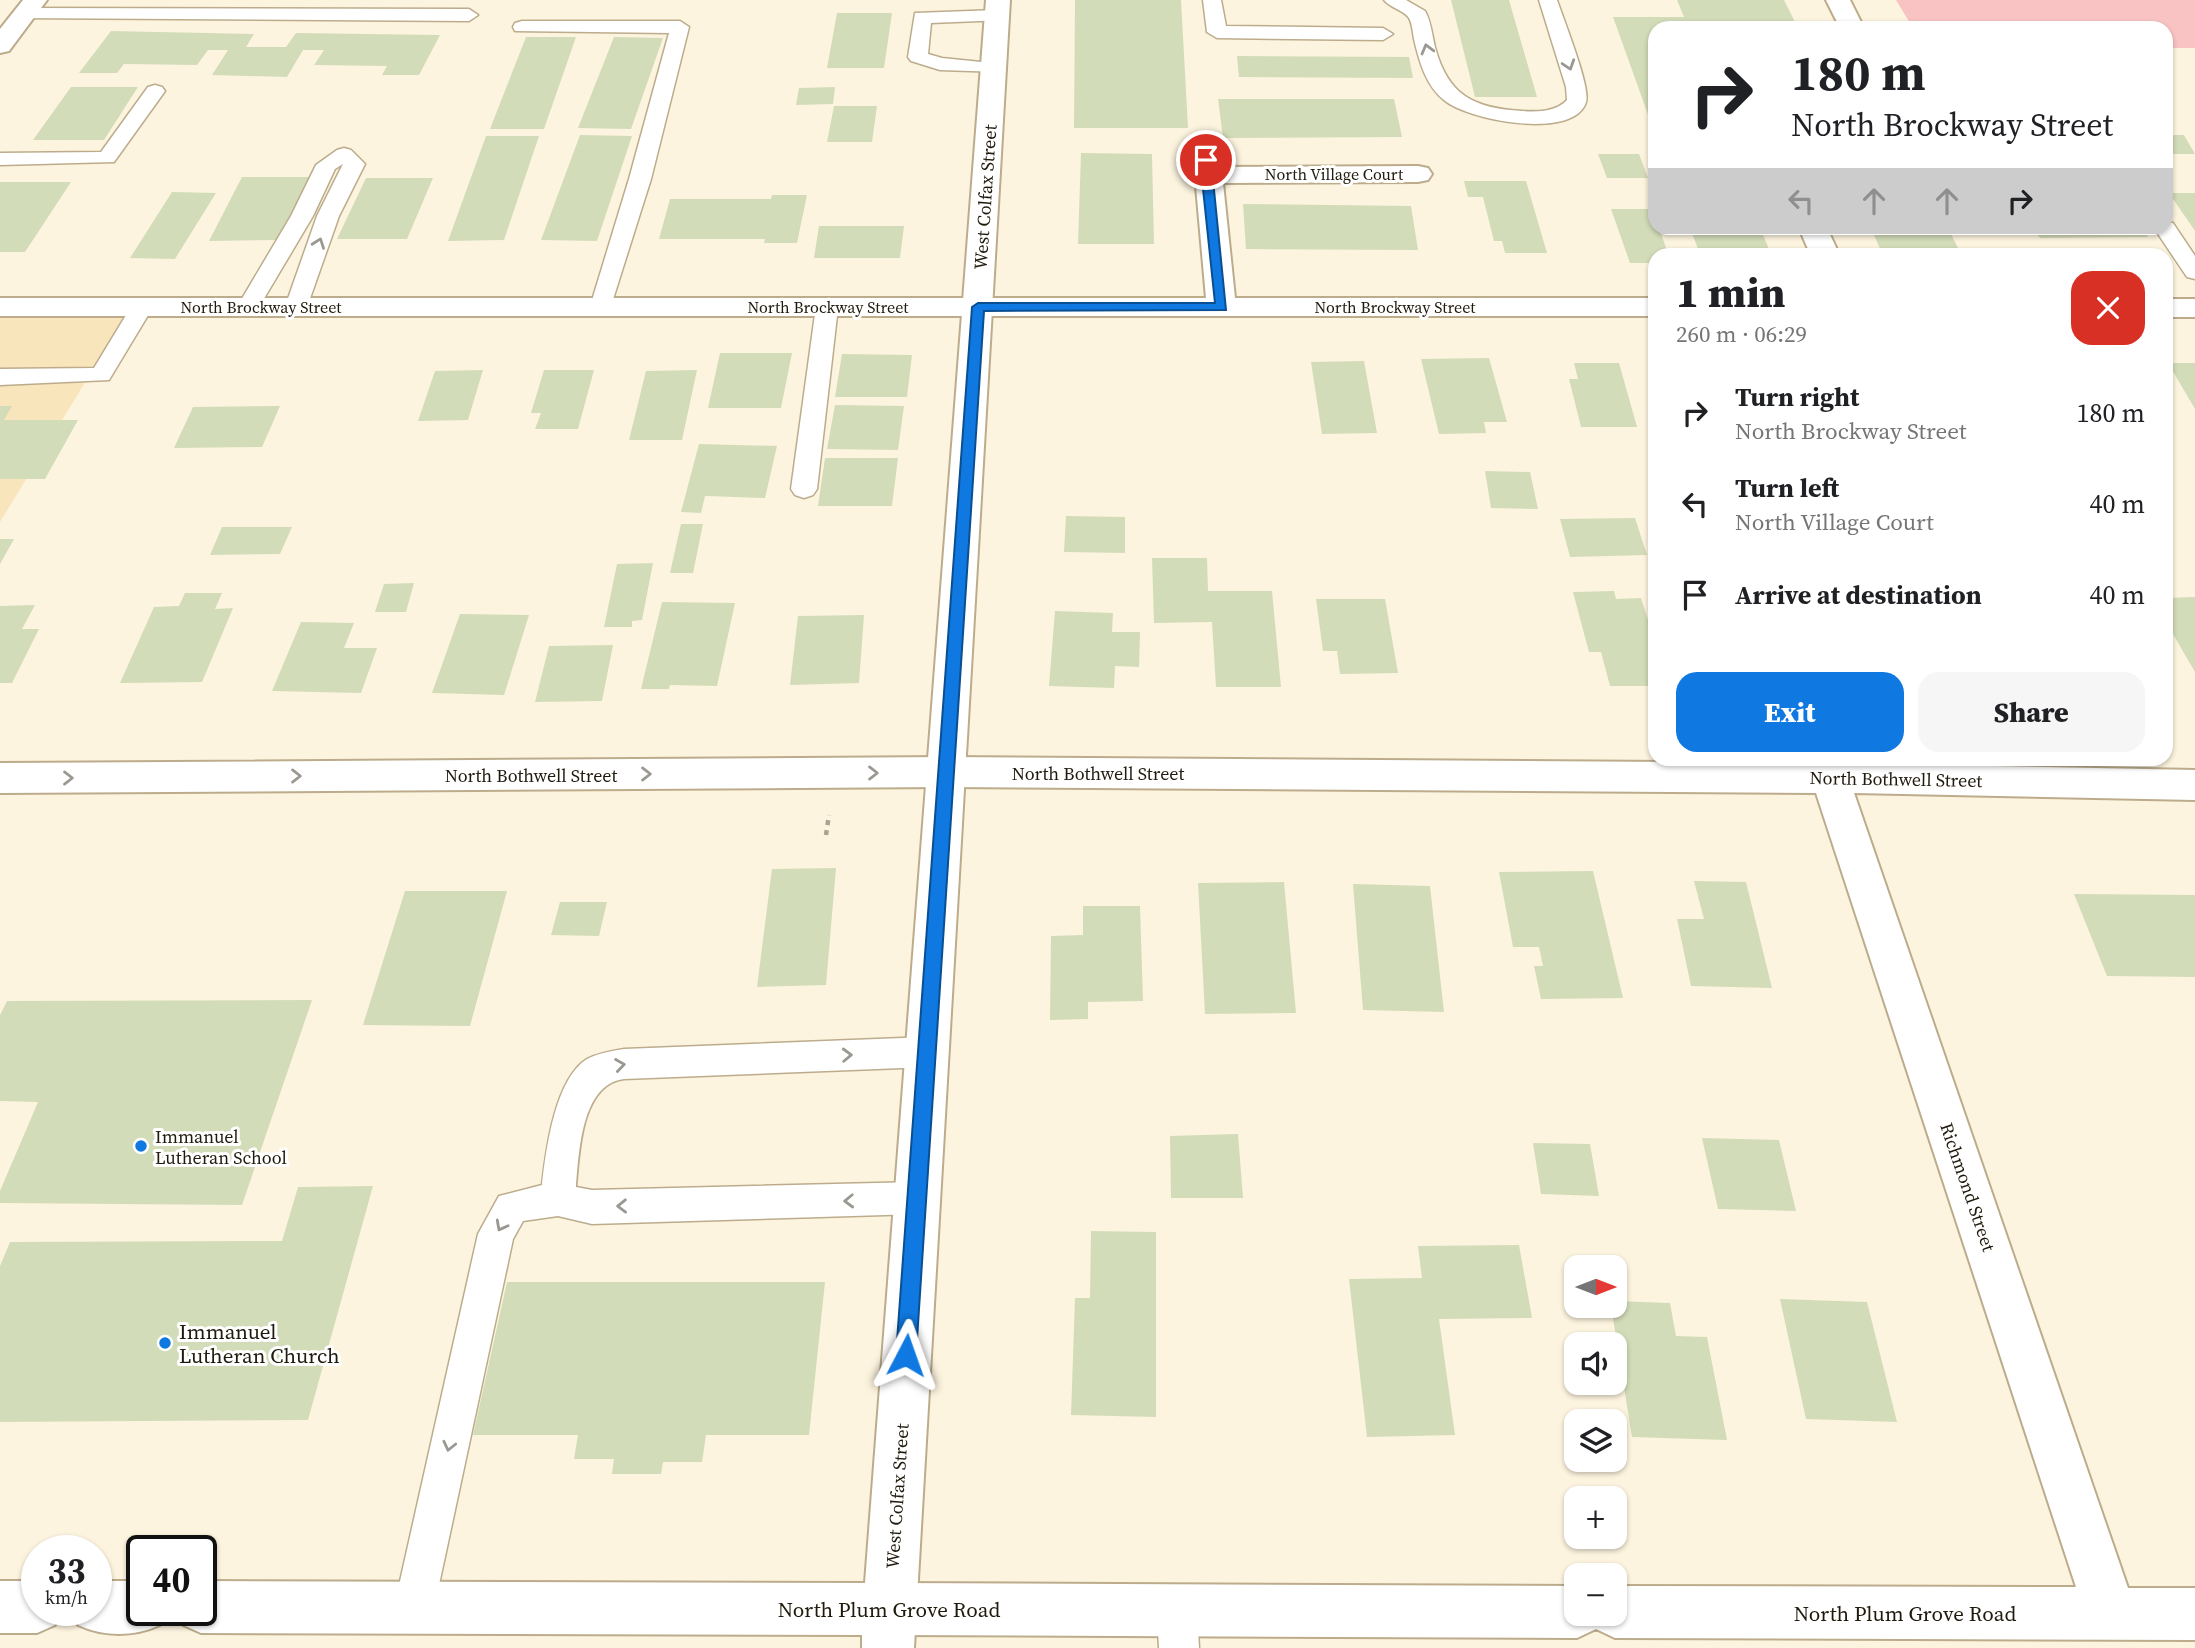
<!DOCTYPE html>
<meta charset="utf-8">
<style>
body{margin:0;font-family:"Source Serif 4",serif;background:#f6f6f6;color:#202124;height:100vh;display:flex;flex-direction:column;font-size:26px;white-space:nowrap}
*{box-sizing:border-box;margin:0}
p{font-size:23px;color:#757577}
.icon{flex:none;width:38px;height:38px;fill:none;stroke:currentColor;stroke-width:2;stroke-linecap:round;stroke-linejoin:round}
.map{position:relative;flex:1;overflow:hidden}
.sheet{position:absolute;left:1648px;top:248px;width:525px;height:518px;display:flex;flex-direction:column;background:#fff;border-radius:21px;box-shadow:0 2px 5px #0004}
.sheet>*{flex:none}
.guide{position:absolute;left:1648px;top:21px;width:525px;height:214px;border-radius:21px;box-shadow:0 2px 5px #0004;background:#fff;color:#202124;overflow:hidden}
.needle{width:46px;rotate:90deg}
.buttons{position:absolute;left:1564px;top:1255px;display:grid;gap:14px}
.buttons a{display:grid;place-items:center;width:63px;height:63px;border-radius:14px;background:#fff;box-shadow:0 2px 5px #0004;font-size:35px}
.speed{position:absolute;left:21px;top:1535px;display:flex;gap:14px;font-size:35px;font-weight:700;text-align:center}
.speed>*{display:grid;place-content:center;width:91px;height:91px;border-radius:50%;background:#fff;box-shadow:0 2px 5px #0004;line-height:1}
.speed small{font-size:18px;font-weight:400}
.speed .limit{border:4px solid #111;border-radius:10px;background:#fff;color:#111}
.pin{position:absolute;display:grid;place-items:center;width:60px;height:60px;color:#fff;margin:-30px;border:4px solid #fff;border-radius:50%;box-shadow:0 2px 7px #0007}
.me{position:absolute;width:77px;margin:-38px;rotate:4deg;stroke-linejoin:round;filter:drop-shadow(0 0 5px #0008)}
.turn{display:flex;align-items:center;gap:24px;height:147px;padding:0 28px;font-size:32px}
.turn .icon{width:91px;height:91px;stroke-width:2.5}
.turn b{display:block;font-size:49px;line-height:60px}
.lanes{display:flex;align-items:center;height:66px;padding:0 28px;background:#0003;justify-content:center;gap:35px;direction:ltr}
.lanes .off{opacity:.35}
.round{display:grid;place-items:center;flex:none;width:74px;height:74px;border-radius:21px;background:#f6f6f6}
.overview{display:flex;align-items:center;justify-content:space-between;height:119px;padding:0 28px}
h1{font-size:42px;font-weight:800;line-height:52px}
.cta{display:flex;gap:14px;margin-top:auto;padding:14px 28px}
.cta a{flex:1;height:80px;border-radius:21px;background:#0f79e1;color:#fff;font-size:28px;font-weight:800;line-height:80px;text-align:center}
.cta a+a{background:#f6f6f6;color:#202124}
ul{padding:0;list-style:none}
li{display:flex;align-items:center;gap:21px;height:91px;padding:0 28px}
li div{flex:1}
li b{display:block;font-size:26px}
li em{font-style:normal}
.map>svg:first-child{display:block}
.built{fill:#f9e5bb}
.green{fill:#fac3c3}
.building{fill:#d3dcb8}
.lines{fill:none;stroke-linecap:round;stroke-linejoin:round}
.lane-casing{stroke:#bcac8c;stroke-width:3}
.street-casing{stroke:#bcac8c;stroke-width:4}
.secondary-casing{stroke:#bcac8c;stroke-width:4}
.path{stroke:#aba391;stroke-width:4.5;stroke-dasharray:5 5;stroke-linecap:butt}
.lane{fill:#fff;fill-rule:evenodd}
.street{fill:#fff;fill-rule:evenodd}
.secondary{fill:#fff;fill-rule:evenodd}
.oneway{stroke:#9b9892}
.route{fill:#0f79e1;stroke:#0a4f92;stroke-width:2}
.poi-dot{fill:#0f79e1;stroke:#fff;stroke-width:2.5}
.labels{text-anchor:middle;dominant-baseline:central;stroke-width:6;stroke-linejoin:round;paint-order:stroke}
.far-street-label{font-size:16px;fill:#201a0d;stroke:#fff}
.street-label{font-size:18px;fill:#201a0d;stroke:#fff}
.poi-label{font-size:18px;fill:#201a0d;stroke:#fff;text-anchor:start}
.near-poi-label{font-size:21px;fill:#201a0d;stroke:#fff;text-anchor:start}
.near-street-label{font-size:21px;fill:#201a0d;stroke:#fff}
</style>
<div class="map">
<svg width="2195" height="1648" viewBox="0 0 2195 1648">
<rect width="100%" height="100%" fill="#fdf4df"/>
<!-- built -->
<path class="built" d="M 0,307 L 131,307 L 0,522 Z"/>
<!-- green -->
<path class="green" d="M 1896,0 L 2195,0 L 2195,48 L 2167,48 L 2166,28 L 1913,28 Z"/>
<!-- building -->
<path class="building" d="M 1075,0 L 1181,0 L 1188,128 L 1074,128 Z
M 1451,0 L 1509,0 L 1537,97 L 1475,97 Z
M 1677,0 L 1784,0 L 1798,28 L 1656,28 L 1655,134 L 1613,17 L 1684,17 Z
M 837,13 L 892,13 L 884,68 L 827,68 Z
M 111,31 L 254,34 L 246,47 L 286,47 L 296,33 L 440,35 L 419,75 L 382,75 L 387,66 L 314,65 L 324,50 L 303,50 L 287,77 L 212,75 L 228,50 L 208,50 L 197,65 L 124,64 L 117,73 L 79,73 Z
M 526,37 L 576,37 L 544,129 L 490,129 Z
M 614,37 L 663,38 L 631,129 L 578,128 Z
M 1237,56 L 1409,57 L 1413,78 L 1239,77 Z
M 71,87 L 138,87 L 104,140 L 33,140 Z
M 835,87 L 833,104 L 796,105 L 799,88 Z
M 1218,99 L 1394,99 L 1402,137 L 1223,138 Z
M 834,106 L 877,106 L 872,142 L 827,142 Z
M 580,135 L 632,136 L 597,241 L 541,240 Z
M 2166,135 L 2184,135 L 2195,154 L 2166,154 Z
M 486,136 L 539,136 L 504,240 L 448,241 Z
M 1081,153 L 1152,154 L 1154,244 L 1078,244 Z
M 1598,154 L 1639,154 L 1648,178 L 1607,178 Z
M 242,177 L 310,177 L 278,240 L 209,241 Z
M 366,178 L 433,178 L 407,239 L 337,239 Z
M 1464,181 L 1526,181 L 1547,253 L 1505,253 L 1502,241 L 1494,241 L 1483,197 L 1468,197 Z
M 0,182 L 71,182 L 25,252 L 0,252 Z
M 172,192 L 216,193 L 175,259 L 130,258 Z
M 2169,193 L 2195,193 L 2195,231 Z
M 772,195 L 807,195 L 797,243 L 764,243 L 765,239 L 659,239 L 670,199 L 771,199 Z
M 1243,204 L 1411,206 L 1418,250 L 1246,249 Z
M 1611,209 L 1652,209 L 1656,228 L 1659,228 L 1669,256 L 1656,256 L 1656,263 L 1630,263 Z
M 819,226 L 904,226 L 900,258 L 814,258 Z
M 1690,228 L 1760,228 L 1769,249 L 1698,249 Z
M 1871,228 L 1989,228 L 1992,234 L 1951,234 L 1960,252 L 1881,251 Z
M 2033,228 L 2142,228 L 2148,237 L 2040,238 Z
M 720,353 L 792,353 L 781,408 L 708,408 Z
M 842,354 L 912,355 L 907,397 L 835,397 Z
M 1489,358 L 1507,422 L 1484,422 L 1486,433 L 1439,434 L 1421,359 Z
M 1364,361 L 1377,433 L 1322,434 L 1311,362 Z
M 1574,363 L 1619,363 L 1637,427 L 1581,427 L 1569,379 L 1578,379 Z
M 2168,363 L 2195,363 L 2195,409 Z
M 483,370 L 468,420 L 418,421 L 435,371 Z
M 544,370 L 594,370 L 578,429 L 535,429 L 541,413 L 531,413 Z
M 697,370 L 682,440 L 629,440 L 646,371 Z
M 835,405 L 904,406 L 898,450 L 827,449 Z
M 0,406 L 12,406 L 4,420 L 78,420 L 45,479 L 0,479 Z
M 280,406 L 262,447 L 174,448 L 193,407 Z
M 699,444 L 777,446 L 765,498 L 705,496 L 701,513 L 681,512 Z
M 825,458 L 898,458 L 892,506 L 818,506 Z
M 1485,471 L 1530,472 L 1538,509 L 1491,508 Z
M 1066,516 L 1125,517 L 1125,553 L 1064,552 Z
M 1635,518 L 1647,555 L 1570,557 L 1560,519 Z
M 681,524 L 703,524 L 693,573 L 670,573 Z
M 222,527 L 292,527 L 280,554 L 210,555 Z
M 0,539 L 14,539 L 0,564 Z
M 1152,558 L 1207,558 L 1208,591 L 1272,591 L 1281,687 L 1216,687 L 1212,622 L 1154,623 Z
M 653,563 L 642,620 L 632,621 L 632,627 L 604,627 L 617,564 Z
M 414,583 L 406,612 L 375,612 L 384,584 Z
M 1614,591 L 1616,599 L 1641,598 L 1656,645 L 1656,686 L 1610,686 L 1601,652 L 1589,652 L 1573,592 Z
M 185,593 L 222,593 L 215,609 L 233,608 L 202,682 L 120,683 L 154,607 L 179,606 Z
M 2195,597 L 2195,672 L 2166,622 L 2166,598 Z
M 1316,599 L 1385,599 L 1398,673 L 1340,674 L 1337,651 L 1323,651 Z
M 662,602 L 735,603 L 717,686 L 670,685 L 669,689 L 641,689 Z
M 35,605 L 22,629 L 39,629 L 12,683 L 0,683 L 0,606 Z
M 1055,611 L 1113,613 L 1112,632 L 1140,632 L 1139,667 L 1115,666 L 1114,688 L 1049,686 Z
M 460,614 L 529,615 L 504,695 L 432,693 Z
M 864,615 L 859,683 L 790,685 L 798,616 Z
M 301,622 L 354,623 L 344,648 L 377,648 L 361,693 L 272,691 Z
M 613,645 L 602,701 L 535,702 L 549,646 Z
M 836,868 L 826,985 L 757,987 L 772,869 Z
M 1593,871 L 1623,998 L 1541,999 L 1534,966 L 1543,966 L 1539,947 L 1513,947 L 1499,872 Z
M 1694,881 L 1746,882 L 1772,988 L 1691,986 L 1677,919 L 1704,919 Z
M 1284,882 L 1296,1013 L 1205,1014 L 1198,883 Z
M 1353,884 L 1430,886 L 1444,1012 L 1363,1010 Z
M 405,891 L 507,891 L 470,1026 L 363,1025 Z
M 2074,894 L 2195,895 L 2195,977 L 2107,976 Z
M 560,902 L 607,902 L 599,936 L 551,935 Z
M 1083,906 L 1140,906 L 1143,1001 L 1088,1002 L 1088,1019 L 1050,1020 L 1051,936 L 1083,935 Z
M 312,1000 L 242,1205 L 0,1203 L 0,1191 L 38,1102 L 0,1101 L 0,1015 L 7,1001 Z
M 1238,1134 L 1243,1198 L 1171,1198 L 1170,1136 Z
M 1702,1138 L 1779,1140 L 1796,1211 L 1718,1209 Z
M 1533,1143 L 1590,1144 L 1599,1196 L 1541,1194 Z
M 373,1186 L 308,1420 L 0,1422 L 0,1266 L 10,1242 L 282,1241 L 298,1187 Z
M 1091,1231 L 1156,1232 L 1156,1417 L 1071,1415 L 1075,1298 L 1090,1298 Z
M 1519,1245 L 1532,1318 L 1439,1319 L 1455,1435 L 1367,1437 L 1349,1279 L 1422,1278 L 1418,1246 Z
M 507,1282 L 825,1282 L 809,1435 L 706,1435 L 702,1462 L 663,1462 L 661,1474 L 612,1474 L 614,1459 L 574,1459 L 578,1435 L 473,1435 Z
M 1780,1299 L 1867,1302 L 1897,1422 L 1806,1419 Z
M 1615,1301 L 1670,1303 L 1676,1336 L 1707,1337 L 1727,1440 L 1632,1437 L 1611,1306 L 1615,1306 Z"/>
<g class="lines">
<defs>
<path id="lane" d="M 1203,0 L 1221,0 L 1226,26 L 1383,28 L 1393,34 L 1383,40 L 1217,38 L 1207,32 Z
M 1384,0 L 1406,0 L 1425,11 C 1431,21 1432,35 1435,47 C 1448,96 1474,108 1522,111 C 1537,112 1556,112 1567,100 L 1566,87 L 1539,0 L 1557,0 C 1563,18 1591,88 1586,102 C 1574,141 1467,120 1444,100 C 1426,86 1419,61 1414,39 C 1413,33 1412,23 1409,18 C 1404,10 1390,8 1384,0 Z
M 24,8 L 469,9 L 478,15 L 469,21 L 17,18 L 15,14 Z
M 997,10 L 1006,16 L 1004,20 L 931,23 L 928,54 L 942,58 L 1001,64 L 1004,68 L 1001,72 L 940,70 L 911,61 L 908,57 L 915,13 Z
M 522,21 L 680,21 L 689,27 L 651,179 L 609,312 L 593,312 L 590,307 L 629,179 L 669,33 L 515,31 L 513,27 L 515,23 Z
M 155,85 L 162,87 L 165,91 L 114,162 L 0,165 L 0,153 L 101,152 L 148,87 Z
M 344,148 L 351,150 L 365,164 L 339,216 L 307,307 L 304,312 L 288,312 L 285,307 L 317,216 L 343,164 L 335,169 L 313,216 L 256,312 L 240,312 L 237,307 L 291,216 L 316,165 L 337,150 Z
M 2166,222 L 2173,223 L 2195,256 L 2195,279 L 2187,277 L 2154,228 L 2166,228 Z
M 142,300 L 150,302 L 153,307 L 109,380 L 0,385 L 0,369 L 94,368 L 134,302 Z
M 827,300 L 835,302 L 838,307 L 817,489 L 813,495 L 804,498 L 795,495 L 791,489 L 816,307 L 819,302 Z
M 928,1037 L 940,1042 L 944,1052 L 940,1062 L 928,1067 L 624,1079 C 581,1084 579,1153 576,1187 L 592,1190 L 918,1182 L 930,1186 L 935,1198 L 930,1210 L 918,1214 L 592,1224 L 558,1216 L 523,1221 L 513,1239 L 434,1608 L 428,1622 L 414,1628 L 400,1622 L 394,1608 L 478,1234 L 499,1196 L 542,1185 C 546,1150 555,1079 587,1059 C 598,1053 612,1051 624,1049 Z
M 1177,1590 L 1191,1596 L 1197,1610 L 1199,1648 L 1159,1648 L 1157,1610 L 1163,1596 Z"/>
<path id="street" d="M 23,0 L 47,0 L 9,51 L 0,53 L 0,29 Z
M 1826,0 L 1850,0 L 1864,28 L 1840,28 Z
M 1418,166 L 1428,168 L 1432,174 L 1428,180 L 1418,182 L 1223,183 L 1235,298 L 1656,298 L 1656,316 L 0,316 L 0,298 L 1206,298 L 1195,175 L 1199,169 L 1209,167 Z
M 1799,228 L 1827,228 L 1840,256 L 1811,256 Z
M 2166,299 L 2195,299 L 2195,317 L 2166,317 Z
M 946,757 L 1806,763 L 1806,760 L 1842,760 L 1844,763 L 2195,770 L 2195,800 L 1854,793 L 2128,1588 L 2195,1588 L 2195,1640 L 1615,1638 L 1596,1629 L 1577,1638 L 890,1635 L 872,1627 L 864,1609 L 872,1591 L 890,1583 L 1577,1586 L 1577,1614 L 1615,1614 L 1615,1586 L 2076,1587 L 1816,793 L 946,787 L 0,793 L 0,763 Z"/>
<path id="secondary" d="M 986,0 L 1010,0 L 914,1648 L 862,1648 L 862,1635 L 201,1633 L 183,1625 L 176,1610 L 201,1610 L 201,1581 L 865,1583 Z
M 0,1581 L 37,1581 L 37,1610 L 62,1610 L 55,1625 L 37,1633 L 0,1633 Z
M 96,1581 L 142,1581 L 142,1610 L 167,1610 L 160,1625 C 134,1637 104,1637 78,1625 L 71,1610 L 96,1610 Z"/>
</defs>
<!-- lane casing -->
<use href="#lane" class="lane-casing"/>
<!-- street casing -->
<use href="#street" class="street-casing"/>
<!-- secondary casing -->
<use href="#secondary" class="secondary-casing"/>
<!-- path -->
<path class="path" d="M 826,835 L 829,815"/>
<!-- lane -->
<use href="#lane" class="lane"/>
<!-- street -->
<use href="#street" class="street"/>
<!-- secondary -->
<use href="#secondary" class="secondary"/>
</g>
<!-- one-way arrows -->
<defs><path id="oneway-chevron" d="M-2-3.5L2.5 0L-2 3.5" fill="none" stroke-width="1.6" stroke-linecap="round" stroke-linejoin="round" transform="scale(1.75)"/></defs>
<g class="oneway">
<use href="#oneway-chevron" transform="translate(1427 49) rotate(-105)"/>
<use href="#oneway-chevron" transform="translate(1569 65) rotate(72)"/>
<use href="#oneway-chevron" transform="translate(319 243) rotate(-70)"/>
<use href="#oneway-chevron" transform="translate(873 773)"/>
<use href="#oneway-chevron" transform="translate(646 774)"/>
<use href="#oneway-chevron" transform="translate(296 776)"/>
<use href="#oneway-chevron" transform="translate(68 778)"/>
<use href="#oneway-chevron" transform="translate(847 1055) rotate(-2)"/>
<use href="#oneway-chevron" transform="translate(620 1065) rotate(-8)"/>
<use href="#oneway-chevron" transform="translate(849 1201) rotate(178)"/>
<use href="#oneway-chevron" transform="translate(622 1206) rotate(179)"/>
<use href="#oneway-chevron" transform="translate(501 1226) rotate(118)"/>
<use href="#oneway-chevron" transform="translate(449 1446) rotate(103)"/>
</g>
<!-- route -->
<path class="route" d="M 1206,156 L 1211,160 L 1226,310 L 984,311 L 916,1355 L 913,1362 L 906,1365 L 899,1362 L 896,1355 L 972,307 L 978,303 L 1215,303 L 1200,160 Z"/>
<!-- markers -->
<g class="poi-dot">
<circle cx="141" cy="1146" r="7"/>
<circle cx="165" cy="1343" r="7"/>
</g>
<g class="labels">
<!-- far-street labels -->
<g class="far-street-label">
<text x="1334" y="174">North Village Court</text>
<text x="261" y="307">North Brockway Street</text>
<text x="828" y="307">North Brockway Street</text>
<text x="1395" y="307">North Brockway Street</text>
</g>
<!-- street labels -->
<g class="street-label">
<text transform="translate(985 197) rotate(-86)">West Colfax Street</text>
<text x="1098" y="773">North Bothwell Street</text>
<text x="531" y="775">North Bothwell Street</text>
<text transform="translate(1896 779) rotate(1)">North Bothwell Street</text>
<text transform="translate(1968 1187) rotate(71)">Richmond Street</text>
<text transform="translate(897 1496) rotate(-86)">West Colfax Street</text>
</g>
<!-- poi labels -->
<g class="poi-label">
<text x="155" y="1136">Immanuel<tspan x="155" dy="21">Lutheran School</tspan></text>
</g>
<!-- near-poi labels -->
<g class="near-poi-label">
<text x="179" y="1331">Immanuel<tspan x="179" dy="24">Lutheran Church</tspan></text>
</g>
<!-- near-street labels -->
<g class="near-street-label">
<text x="889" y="1609">North Plum Grove Road</text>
<text x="1905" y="1613">North Plum Grove Road</text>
</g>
</g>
</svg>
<div class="buttons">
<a><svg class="needle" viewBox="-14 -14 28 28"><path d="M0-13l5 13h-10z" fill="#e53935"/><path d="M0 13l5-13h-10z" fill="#757577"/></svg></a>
<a><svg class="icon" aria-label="sound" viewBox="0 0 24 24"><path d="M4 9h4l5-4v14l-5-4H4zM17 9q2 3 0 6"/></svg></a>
<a><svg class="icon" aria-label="layers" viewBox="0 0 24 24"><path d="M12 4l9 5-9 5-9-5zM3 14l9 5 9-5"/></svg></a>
<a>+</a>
<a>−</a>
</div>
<div class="speed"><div>33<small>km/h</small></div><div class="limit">40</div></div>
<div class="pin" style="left:1206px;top:160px;background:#d93025"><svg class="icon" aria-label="arrive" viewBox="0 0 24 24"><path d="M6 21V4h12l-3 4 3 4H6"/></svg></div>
<svg class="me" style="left:906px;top:1355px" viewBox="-20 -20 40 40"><path d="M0-17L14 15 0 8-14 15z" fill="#0f79e1" stroke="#fff" stroke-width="4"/></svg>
<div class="guide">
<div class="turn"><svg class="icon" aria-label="right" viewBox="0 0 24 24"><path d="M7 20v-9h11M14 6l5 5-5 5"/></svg><div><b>180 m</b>North Brockway Street</div></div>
<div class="lanes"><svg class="icon off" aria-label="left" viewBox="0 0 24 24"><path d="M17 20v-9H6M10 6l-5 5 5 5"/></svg><svg class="icon off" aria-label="ahead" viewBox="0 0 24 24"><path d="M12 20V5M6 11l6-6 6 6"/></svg><svg class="icon off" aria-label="ahead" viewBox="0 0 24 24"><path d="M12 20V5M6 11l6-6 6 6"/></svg><svg class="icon" aria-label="right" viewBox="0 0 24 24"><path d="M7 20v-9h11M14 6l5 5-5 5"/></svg></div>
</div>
<section class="sheet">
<div class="overview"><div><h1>1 min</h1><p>260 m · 06:29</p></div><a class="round" style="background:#d93025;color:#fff"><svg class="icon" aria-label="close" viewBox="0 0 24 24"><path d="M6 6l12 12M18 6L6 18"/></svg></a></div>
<ul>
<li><svg class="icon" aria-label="right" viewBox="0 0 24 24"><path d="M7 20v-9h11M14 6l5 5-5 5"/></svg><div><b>Turn right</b><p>North Brockway Street</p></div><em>180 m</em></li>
<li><svg class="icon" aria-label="left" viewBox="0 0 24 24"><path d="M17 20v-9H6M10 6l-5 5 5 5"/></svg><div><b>Turn left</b><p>North Village Court</p></div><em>40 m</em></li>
<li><svg class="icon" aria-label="arrive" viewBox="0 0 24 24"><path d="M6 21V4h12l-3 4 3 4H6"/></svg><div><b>Arrive at destination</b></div><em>40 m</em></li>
</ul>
<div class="cta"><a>Exit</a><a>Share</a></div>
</section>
</div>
